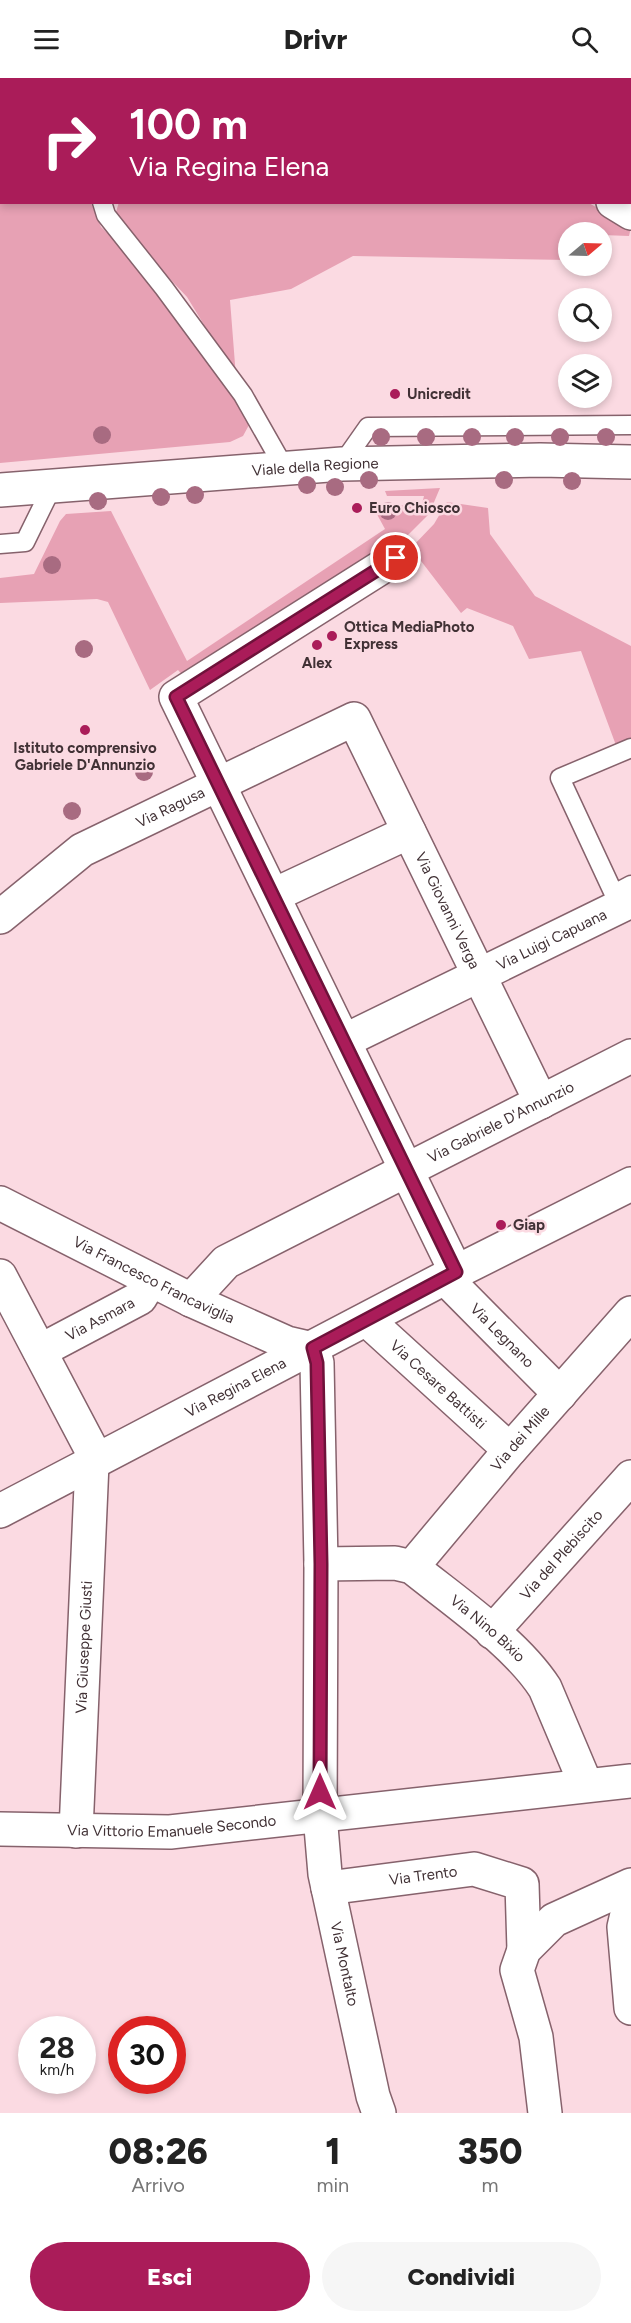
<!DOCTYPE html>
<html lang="it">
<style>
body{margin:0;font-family:Figtree,sans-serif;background:#f6f6f6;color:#222;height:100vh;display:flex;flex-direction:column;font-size:22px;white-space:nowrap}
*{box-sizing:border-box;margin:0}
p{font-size:20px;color:#767676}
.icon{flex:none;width:33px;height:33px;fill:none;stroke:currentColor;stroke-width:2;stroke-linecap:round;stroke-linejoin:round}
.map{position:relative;height:2035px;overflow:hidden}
.details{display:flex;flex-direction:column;background:#fff;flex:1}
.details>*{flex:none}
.guide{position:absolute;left:0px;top:0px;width:632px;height:126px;box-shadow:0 3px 9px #0003;background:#aa1c59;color:#fff;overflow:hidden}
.needle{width:39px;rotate:71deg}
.fabs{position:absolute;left:558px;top:144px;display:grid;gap:12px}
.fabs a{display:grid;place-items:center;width:54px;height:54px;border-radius:50%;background:#fff;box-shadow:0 3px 9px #0003;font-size:30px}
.speed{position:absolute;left:18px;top:1938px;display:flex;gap:12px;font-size:30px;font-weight:700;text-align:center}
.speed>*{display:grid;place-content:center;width:78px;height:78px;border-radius:50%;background:#fff;box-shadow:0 3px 9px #0003;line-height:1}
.speed small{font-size:15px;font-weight:400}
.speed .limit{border:9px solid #d22;background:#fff;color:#111}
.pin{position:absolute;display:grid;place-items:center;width:51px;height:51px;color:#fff;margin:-26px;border:3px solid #fff;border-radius:50%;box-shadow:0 2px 6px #0007}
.me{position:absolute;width:66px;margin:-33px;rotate:0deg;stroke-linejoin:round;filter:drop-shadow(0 0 4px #0008)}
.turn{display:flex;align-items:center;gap:21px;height:126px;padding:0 30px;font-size:27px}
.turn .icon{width:78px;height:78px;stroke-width:2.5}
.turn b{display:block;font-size:42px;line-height:51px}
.eta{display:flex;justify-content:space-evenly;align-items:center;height:102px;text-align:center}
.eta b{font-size:36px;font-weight:800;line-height:42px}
.cta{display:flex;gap:12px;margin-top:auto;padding:12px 30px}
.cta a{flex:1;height:69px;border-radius:36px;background:#aa1c59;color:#fff;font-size:24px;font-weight:800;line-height:69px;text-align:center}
.cta a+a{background:#f6f6f6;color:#222}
header{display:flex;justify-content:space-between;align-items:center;height:78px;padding:0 30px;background:#fff;font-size:27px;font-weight:800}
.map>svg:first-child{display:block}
.green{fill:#e7a1b4}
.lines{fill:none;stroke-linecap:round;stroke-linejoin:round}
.lane-casing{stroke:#86626c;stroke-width:21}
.street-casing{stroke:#86626c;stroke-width:36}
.secondary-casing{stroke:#86626c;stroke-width:36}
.lane{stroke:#fff;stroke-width:18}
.street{stroke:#fff;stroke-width:33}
.secondary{stroke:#fff;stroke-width:33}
.tree{fill:#a86b81}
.route-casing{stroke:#6e123a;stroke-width:15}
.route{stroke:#aa1c59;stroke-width:10}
.poi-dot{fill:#aa1c59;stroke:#fbdae2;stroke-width:2}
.labels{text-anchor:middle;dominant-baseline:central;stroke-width:5;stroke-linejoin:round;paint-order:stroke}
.poi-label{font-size:15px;font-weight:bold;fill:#413135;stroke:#fbdae2;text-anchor:start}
.street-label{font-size:15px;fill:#413135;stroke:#fbdae2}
</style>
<header><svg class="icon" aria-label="menu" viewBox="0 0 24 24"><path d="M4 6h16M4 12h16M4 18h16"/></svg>Drivr<svg class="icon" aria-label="search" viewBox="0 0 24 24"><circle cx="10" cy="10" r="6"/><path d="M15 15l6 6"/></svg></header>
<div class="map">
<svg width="631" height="2035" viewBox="0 0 631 2035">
<rect width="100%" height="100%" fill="#fbdae2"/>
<!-- green -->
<path class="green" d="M 0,0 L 18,1 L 2,2 L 2,124 L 91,125 L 101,149 L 119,166 L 232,311 L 249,347 L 243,358 L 230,364 L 0,385 Z
M 209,0 L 374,0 L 376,1 L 210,2 Z
M 119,124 L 587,124 L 631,149 L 629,158 L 602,157 L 602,154 L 568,154 L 568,182 L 353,178 L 291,211 L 230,222 L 236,299 L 187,219 L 135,164 L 116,134 Z
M 440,410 L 429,436 L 403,462 L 186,601 L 178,592 L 150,612 L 108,524 L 97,521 L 0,525 L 0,500 L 34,496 L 60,443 L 66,436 L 111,433 L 187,583 L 385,451 L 373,429 L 422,426 L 424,418 L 387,418 L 385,413 Z
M 447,424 L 488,430 L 490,456 L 535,518 L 631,568 L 631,662 L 617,670 L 581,573 L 529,581 L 513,548 L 467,530 L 461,535 L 411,470 L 434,446 Z"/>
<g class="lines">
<defs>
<path id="lane" d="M 102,124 L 106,137 L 164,210 L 243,317 L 285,391
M 342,386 L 368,349 L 631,347
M 0,466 L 25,464 L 53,407
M 631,670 L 560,700 L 614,816 L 631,807"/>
<g id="street">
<path d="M 394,0 L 396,2"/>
<path d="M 613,124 L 631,135"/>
<path d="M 396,480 L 176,619 L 456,1194"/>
<path d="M 274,817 L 409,754"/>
<path id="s1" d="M 0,839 L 82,772 L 354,641 L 541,1024"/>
<path id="s2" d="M 344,963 L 631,823"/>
<path id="s3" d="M 0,1125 L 191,1222 L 287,1265 L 313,1271 L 317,1285 L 321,1486 L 320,1737 L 325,1796 L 373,2018 L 379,2035"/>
<path d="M 0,1198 L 97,1382"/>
<path id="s4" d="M 445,1200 L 560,1316"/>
<path id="s5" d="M 191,1222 L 226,1184 L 631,978"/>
<path id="s6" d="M 367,1242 L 510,1372"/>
<path id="s7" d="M 40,1273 L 140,1220 L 151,1202"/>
<path id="s8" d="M 321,1486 L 395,1485 L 412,1489 C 454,1523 516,1565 545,1610 L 586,1707"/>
<path id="s9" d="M 412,1489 L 510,1372 L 631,1235"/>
<path id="s10" d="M 492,1554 L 631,1399"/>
<path id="s11" d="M 76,1753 L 92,1385"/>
<path id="s12" d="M 328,1810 L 474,1791 L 522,1806 L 524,1872"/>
<path d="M 631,1819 L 624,1849 L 631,1930"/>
<path d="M 545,2035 L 536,1959 L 517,1892 L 524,1872 L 554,1842 L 631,1807"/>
</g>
<g id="secondary">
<path id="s13" d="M 0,412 L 342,386 L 540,382 L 631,384"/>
<path id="s14" d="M 0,1433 L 456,1194 L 631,1106"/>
<path id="s15" d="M 0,1751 L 170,1754 L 631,1703"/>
</g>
</defs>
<!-- lane casing -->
<use href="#lane" class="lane-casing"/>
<!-- street casing -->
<use href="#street" class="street-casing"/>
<!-- secondary casing -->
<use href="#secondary" class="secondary-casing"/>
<!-- lane -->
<use href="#lane" class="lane"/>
<!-- street -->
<use href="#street" class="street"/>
<!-- secondary -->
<use href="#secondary" class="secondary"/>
</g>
<!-- trees -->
<g class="tree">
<circle cx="102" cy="357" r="9"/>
<circle cx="381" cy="359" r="9"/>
<circle cx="426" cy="359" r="9"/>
<circle cx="472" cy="359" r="9"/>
<circle cx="515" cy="359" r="9"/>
<circle cx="560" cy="359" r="9"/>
<circle cx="606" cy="359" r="9"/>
<circle cx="369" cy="402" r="9"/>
<circle cx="504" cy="402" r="9"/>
<circle cx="572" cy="403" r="9"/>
<circle cx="307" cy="407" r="9"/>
<circle cx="335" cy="409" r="9"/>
<circle cx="195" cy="417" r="9"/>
<circle cx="161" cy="419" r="9"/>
<circle cx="98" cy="423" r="9"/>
<circle cx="388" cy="433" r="9"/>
<circle cx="52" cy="487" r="9"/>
<circle cx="84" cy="571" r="9"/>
<circle cx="144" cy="694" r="9"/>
<circle cx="72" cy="733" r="9"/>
</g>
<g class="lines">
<defs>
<path id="route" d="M 320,1714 L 321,1486 L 317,1285 L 313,1270 L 456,1194 L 176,619 L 396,480"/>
</defs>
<!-- route casing -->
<use href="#route" class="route-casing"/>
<!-- route -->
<use href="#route" class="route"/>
</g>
<!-- markers -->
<g class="poi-dot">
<circle cx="395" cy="316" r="6"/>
<circle cx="357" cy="430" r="6"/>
<circle cx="332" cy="558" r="6"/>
<circle cx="317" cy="567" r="6"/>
<circle cx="85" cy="652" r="6"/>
<circle cx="501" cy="1147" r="6"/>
</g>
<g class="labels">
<!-- poi labels -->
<g class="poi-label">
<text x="407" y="316">Unicredit</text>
<text x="369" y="430">Euro Chiosco</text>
<text x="344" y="549">Ottica MediaPhoto<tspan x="344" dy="17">Express</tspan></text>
<text x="317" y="585" text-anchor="middle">Alex</text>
<text x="85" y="670" text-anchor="middle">Istituto comprensivo<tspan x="85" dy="17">Gabriele D'Annunzio</tspan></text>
<text x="513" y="1147">Giap</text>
</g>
<!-- street labels -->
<g class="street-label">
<text stroke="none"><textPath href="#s13" startOffset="316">Viale della Regione</textPath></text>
<text stroke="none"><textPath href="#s1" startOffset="204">Via Ragusa</textPath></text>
<text stroke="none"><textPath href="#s1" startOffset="621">Via Giovanni Verga</textPath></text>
<text stroke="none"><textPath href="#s2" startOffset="231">Via Luigi Capuana</textPath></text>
<text stroke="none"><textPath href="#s5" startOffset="360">Via Gabriele D'Annunzio</textPath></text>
<text stroke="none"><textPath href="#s3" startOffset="172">Via Francesco Francaviglia</textPath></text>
<text stroke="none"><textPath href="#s7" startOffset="68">Via Asmara</textPath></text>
<text stroke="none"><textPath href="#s4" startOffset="81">Via Legnano</textPath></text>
<text stroke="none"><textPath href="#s6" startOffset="96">Via Cesare Battisti</textPath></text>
<text stroke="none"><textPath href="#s14" startOffset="266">Via Regina Elena</textPath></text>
<text stroke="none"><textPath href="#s9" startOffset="168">Via dei Mille</textPath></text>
<text stroke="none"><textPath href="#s10" startOffset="104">Via del Plebiscito</textPath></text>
<text stroke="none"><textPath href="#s8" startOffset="189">Via Nino Bixio</textPath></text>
<text stroke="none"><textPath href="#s11" startOffset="184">Via Giuseppe Giusti</textPath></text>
<text stroke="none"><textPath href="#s15" startOffset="172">Via Vittorio Emanuele Secondo</textPath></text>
<text stroke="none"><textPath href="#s12" startOffset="96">Via Trento</textPath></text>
<text stroke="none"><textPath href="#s3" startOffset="964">Via Montalto</textPath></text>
</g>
</g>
</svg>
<div class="fabs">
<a><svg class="needle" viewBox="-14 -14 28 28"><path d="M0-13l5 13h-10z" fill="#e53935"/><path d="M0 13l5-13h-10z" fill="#767676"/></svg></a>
<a><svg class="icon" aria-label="search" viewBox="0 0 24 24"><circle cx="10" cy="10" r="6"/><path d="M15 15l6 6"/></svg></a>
<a><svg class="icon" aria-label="layers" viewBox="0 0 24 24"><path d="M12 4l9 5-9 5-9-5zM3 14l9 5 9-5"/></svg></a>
</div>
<div class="speed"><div>28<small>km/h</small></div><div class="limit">30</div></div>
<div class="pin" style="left:396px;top:480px;background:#d93025"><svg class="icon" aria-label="arrive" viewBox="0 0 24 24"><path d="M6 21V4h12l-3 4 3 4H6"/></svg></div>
<svg class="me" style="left:320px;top:1714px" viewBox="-20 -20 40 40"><path d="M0-17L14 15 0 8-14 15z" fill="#aa1c59" stroke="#fff" stroke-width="4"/></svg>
<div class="guide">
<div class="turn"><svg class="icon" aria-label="right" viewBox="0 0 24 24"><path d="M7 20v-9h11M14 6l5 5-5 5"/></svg><div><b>100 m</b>Via Regina Elena</div></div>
</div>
</div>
<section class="details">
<div class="eta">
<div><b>08:26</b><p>Arrivo</p></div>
<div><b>1</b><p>min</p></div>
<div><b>350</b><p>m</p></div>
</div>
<div class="cta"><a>Esci</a><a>Condividi</a></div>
</section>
